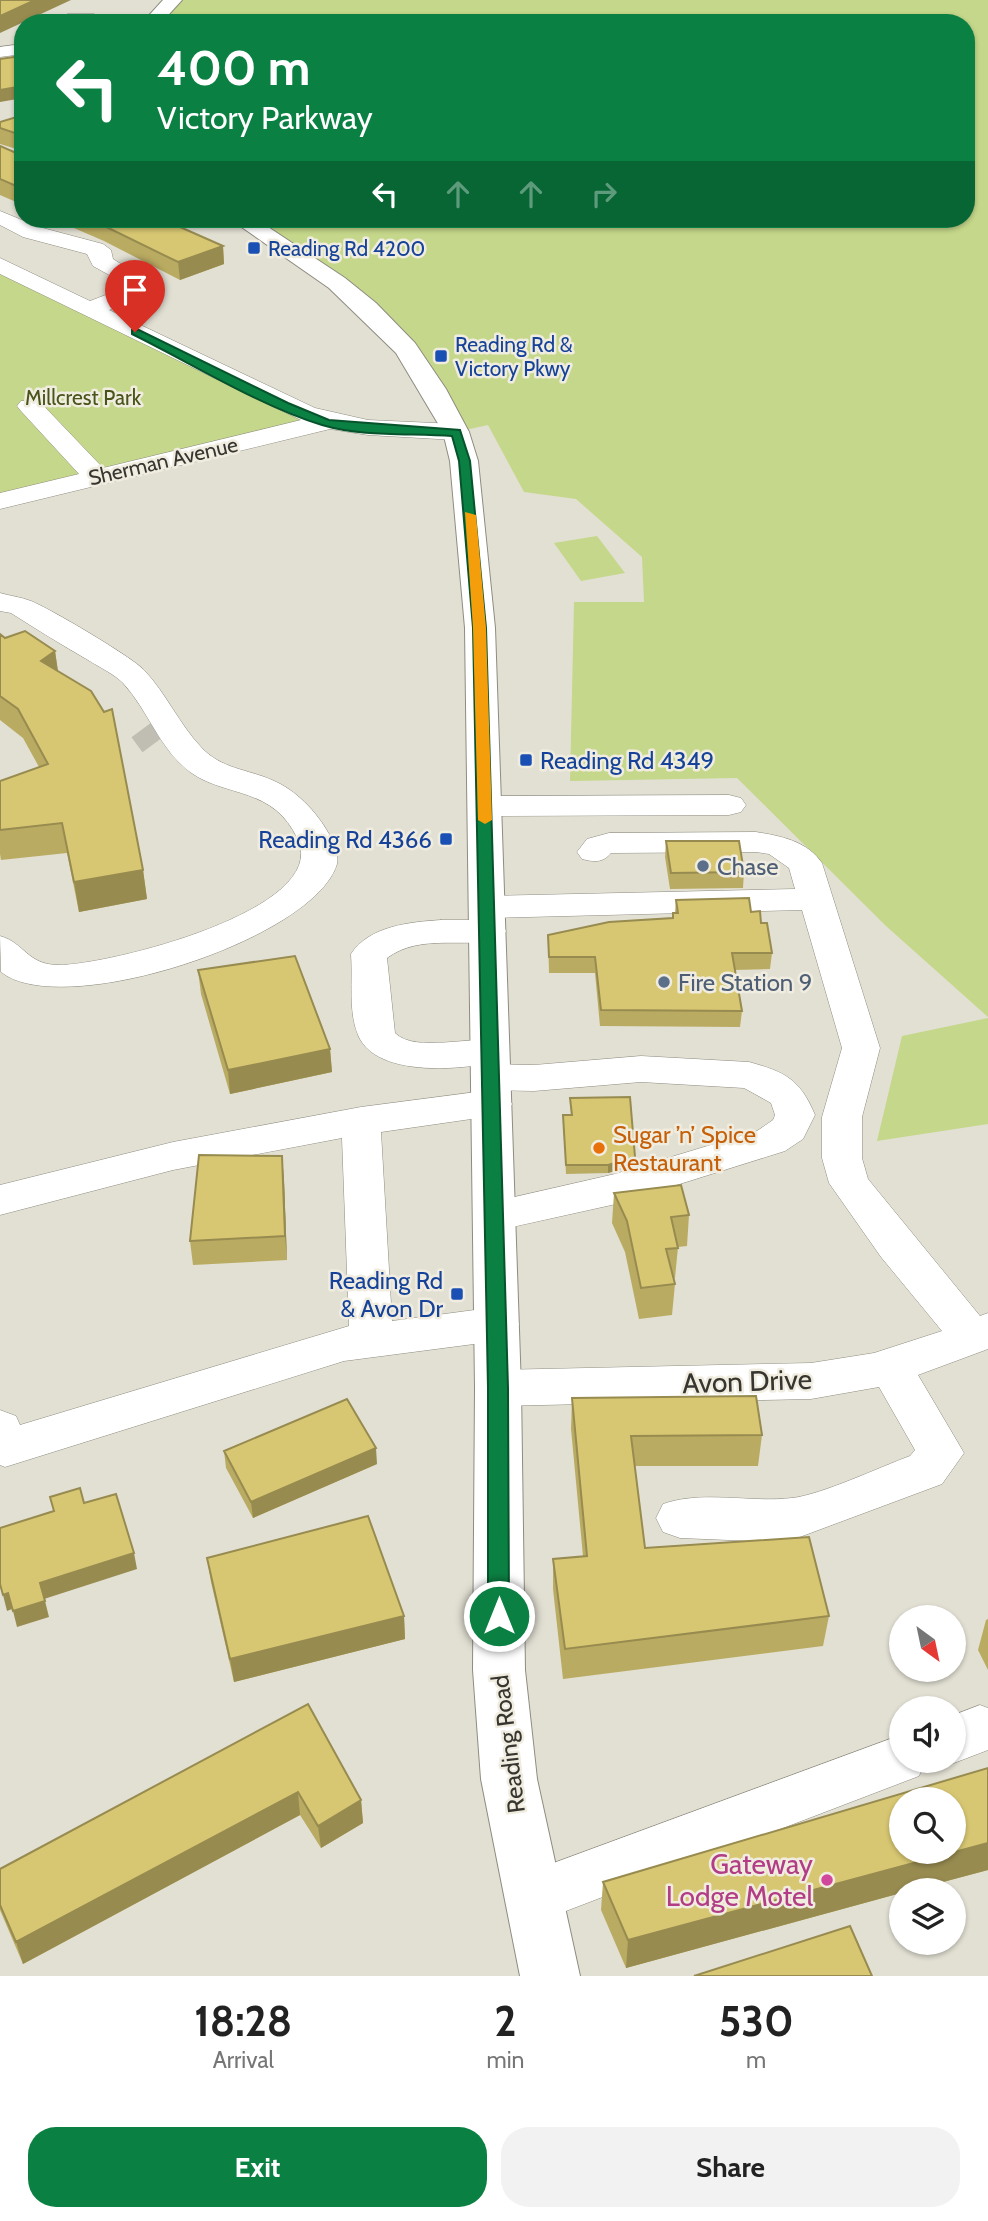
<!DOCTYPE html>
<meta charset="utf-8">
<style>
body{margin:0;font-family:Cabin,sans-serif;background:#f2f2f2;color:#222;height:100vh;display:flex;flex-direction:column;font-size:26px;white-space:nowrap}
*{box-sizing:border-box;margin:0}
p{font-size:23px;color:#767676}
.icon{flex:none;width:38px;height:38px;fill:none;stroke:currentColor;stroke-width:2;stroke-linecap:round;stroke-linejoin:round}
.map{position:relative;height:1976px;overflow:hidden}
.sheet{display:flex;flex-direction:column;background:#fff;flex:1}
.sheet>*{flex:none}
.guide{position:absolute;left:14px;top:14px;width:961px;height:214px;border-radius:28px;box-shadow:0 2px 5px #0004;background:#0b8043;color:#fff;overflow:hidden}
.needle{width:46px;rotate:147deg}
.fabs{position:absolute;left:889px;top:1605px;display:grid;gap:14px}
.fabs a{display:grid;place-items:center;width:77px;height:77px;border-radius:50%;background:#fff;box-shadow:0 2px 5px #0004;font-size:35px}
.pin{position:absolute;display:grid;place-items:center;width:60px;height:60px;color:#fff;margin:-72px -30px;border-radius:50% 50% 50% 0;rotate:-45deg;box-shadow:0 0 7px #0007}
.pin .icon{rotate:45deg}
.me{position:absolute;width:77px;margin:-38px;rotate:0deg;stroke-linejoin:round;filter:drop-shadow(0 0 5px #0008)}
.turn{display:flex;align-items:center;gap:24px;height:147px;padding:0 28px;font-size:32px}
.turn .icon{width:91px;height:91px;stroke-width:2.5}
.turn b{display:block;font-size:49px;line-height:60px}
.lanes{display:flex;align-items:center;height:66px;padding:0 28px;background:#0003;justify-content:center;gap:35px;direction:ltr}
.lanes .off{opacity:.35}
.eta{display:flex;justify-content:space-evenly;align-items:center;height:119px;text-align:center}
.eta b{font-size:42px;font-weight:800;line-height:49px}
.primary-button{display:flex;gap:14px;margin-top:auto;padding:14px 28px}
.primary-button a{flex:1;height:80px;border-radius:28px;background:#0b8043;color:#fff;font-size:28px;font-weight:800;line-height:80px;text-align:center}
.primary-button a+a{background:#f2f2f2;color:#222}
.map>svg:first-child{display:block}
.green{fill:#c5d78a}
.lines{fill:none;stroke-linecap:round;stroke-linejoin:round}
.minor-tunnel{stroke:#c0beb2;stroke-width:31;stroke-dasharray:31 16;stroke-linecap:butt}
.minor-casing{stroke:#8e8c80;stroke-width:1}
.major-casing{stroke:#8e8c80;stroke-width:2}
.minor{fill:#fff;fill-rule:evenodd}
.major{fill:#fff;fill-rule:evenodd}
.wall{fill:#baab62}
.shaded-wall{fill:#978b50}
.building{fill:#d8c772;stroke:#978b50;stroke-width:2;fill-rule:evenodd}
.route{fill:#0b8043;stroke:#07532c;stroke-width:2}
.slow{fill:#f59e0b}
.transit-dot{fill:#1a4fb4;stroke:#f0ede0;stroke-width:2.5}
.service-dot{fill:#5c6f8a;stroke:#f0ede0;stroke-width:2.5}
.food-dot{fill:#e8710a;stroke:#f0ede0;stroke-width:2.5}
.hotel-dot{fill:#d1479c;stroke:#f0ede0;stroke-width:2.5}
.labels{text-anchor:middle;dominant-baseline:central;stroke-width:5;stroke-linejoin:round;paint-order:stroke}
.far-transit-label{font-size:21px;fill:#164399;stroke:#f0ede0;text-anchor:start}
.far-park-label{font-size:21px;fill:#49541a;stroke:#f0ede0}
.far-street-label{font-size:21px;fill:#363530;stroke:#f0ede0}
.transit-label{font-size:24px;fill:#164399;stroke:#f0ede0;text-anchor:end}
.service-label{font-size:24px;fill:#4e5e75;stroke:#f0ede0;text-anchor:start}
.food-label{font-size:24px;fill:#c56008;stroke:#f0ede0;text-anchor:start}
.street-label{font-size:24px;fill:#363530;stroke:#f0ede0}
.near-street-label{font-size:28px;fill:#363530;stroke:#f0ede0}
.near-hotel-label{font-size:28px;fill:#b23c85;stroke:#f0ede0;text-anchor:end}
</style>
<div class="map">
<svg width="988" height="1976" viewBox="0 0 988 1976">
<rect width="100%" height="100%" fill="#e2e0d3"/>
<!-- green -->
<path class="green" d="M 173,0 L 988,0 L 988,1017 L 886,926 L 737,778 L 570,781 L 574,602 L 644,602 L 642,557 L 576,499 L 524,492 L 488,425 L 456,432 L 406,348 L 260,230 L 241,219 L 966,219 L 966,23 L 151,23 Z
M 0,265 L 326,422 L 0,501 Z
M 597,536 L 625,573 L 581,581 L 554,543 Z
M 988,1018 L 988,1124 L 877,1141 L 902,1036 Z"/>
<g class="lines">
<!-- minor-tunnel -->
<path class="minor-tunnel" d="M 144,728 L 155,743"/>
<defs>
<path id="minor" d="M 68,14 L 94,14 L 103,19 L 100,23 L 54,23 Z
M 23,44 L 23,54 L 0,57 L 0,47 Z
M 0,211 L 39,227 L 103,244 L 111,250 L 113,259 L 158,287 L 155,292 L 109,310 L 315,408 L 368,420 L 456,424 L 465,427 L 469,432 L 465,437 L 456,440 L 368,435 L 330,429 L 0,509 L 0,493 L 79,474 L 21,411 L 17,406 L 21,401 L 39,401 L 103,468 L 301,420 L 0,274 L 0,258 L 90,301 L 129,286 L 93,266 L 87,254 L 23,237 L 0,225 Z
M 0,593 C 10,596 21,597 31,601 C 49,608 132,657 144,670 C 166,693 179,724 201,747 C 221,769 247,769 272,780 C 296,790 316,811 329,834 C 334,842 339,854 337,864 C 315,939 62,1021 1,972 L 0,936 C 25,943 27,965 59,965 C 108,965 330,910 298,840 C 274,786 226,798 190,772 C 160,750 148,710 123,683 C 114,674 99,667 88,660 C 62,645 36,629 11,613 L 0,611 Z
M 729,795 L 741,798 L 746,805 L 741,812 L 729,815 L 485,816 L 473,813 L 468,806 L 473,799 L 485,796 Z
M 756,832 C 781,836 807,841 822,863 L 880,1048 L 862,1117 L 862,1158 L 868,1179 L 980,1316 L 988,1313 L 988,1349 L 918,1375 L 964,1453 L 942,1484 L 797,1538 L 753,1541 L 680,1538 L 663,1532 L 656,1518 L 663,1504 C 702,1490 751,1503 792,1498 C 821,1495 880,1467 910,1456 L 915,1450 L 879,1387 L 811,1399 L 498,1406 L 482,1401 L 476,1388 L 482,1375 L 498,1370 L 811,1363 L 874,1353 L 942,1331 L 881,1257 L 829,1183 L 822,1158 L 822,1117 L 842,1048 L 802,910 L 488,918 L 476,915 L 470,907 L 476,899 L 488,896 L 795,889 L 789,868 L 769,854 L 756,852 L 611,853 C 603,863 594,862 582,859 L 577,852 L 587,839 L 609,833 Z
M 441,920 L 488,920 L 501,923 L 506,931 L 501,939 C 463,949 421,933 387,958 L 395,1033 C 416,1054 474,1034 503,1042 L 509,1051 L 503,1060 C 467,1070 376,1079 358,1035 C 348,1012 353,979 351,954 C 369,926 410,922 441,920 Z
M 641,1056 L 749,1062 C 785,1072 800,1079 815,1115 L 803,1139 L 785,1151 L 616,1204 L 494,1231 L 479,1227 L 473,1216 L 479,1205 L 615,1174 L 757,1131 L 773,1120 L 775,1115 L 771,1103 L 744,1088 L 641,1082 L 534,1091 L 491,1090 L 477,1086 L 472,1077 L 477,1068 L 491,1064 L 534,1065 Z
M 492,1090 L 506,1094 L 512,1104 L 506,1114 L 381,1132 L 392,1321 L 497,1307 L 512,1312 L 519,1324 L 512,1336 L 497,1341 L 344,1361 L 5,1467 L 0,1465 L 0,1410 L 16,1416 L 20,1425 L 349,1326 L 342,1138 L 173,1170 L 0,1215 L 0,1185 L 173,1142 L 361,1107 Z
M 980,1705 L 988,1708 L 988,1750 L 954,1763 L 948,1760 L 954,1760 L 954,1715 Z
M 901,1735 L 901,1760 L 926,1760 L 919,1776 L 532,1924 L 513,1916 L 505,1897 L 513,1878 Z"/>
<path id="major" d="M 163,0 L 182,0 L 161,23 L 142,23 Z
M 230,219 L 256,219 L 345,278 L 376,303 L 415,343 L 446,389 L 469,432 L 478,461 L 495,628 L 521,1388 L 525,1670 L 537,1779 L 580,1976 L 520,1976 L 481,1779 L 473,1670 L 475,1388 L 465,628 L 450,461 L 443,432 L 396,353 L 329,288 Z"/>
</defs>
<!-- minor casing -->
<use href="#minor" class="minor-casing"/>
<!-- major casing -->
<use href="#major" class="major-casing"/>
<!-- minor -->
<use href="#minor" class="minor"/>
<!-- major -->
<use href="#major" class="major"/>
</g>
<!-- wall -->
<path class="wall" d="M 23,115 L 23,151 L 0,144 L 0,122 Z
M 0,146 L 23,156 L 23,205 L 0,195 Z
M 53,219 L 162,219 L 223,246 L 224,264 L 180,280 L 104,241 Z
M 0,634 L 5,638 L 55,651 L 58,671 L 143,870 L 147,899 L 79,912 L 67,853 L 1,860 L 0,854 L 0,781 L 39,767 L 23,738 L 0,720 Z
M 666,841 L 744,872 L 743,888 L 670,889 L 665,857 Z
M 676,900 L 751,912 L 761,923 L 772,953 L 770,969 L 734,970 L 742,1011 L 740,1027 L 600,1026 L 595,973 L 549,973 L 548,935 L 672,918 L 675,913 Z
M 198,970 L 330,1049 L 332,1072 L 230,1094 L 201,994 Z
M 570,1098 L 635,1165 L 608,1173 L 566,1174 L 563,1115 L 571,1115 Z
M 282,1156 L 284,1180 L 287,1260 L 193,1265 L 190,1241 Z
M 614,1193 L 689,1215 L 687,1246 L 678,1247 L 675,1278 L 674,1278 L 675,1284 L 672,1315 L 639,1319 L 625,1252 L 612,1223 Z
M 572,1398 L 762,1435 L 758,1466 L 635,1466 L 645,1548 L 829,1616 L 823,1646 L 563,1679 L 553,1589 L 553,1559 L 583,1556 L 571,1429 Z
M 224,1451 L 377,1464 L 253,1518 L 226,1468 Z
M 207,1558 L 404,1616 L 405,1639 L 234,1682 L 211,1582 Z
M 988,1619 L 988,1670 L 978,1650 L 986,1620 Z
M 308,1704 L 361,1800 L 363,1823 L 321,1848 L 300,1815 L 23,1964 L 0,1910 L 0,1869 Z
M 988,1870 L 913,1890 L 901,1890 L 901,1893 L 626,1968 L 601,1910 L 603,1882 Z"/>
<!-- shaded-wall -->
<path class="shaded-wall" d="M 35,0 L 71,0 L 0,33 L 0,16 Z
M 23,86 L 23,98 L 0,102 L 0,90 Z
M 223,246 L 224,264 L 180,280 L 178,262 Z
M 55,651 L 59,679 L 41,661 Z
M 143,870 L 147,899 L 79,912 L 74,882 Z
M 330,1049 L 332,1072 L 230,1094 L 228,1070 Z
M 282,1156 L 284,1180 L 287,1260 L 285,1236 Z
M 635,1157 L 635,1165 L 608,1173 L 608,1165 Z
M 376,1448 L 377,1464 L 253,1518 L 251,1502 Z
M 134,1553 L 137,1569 L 44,1599 L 40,1583 Z
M 8,1593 L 12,1609 L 7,1611 L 3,1595 Z
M 45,1601 L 49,1617 L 17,1627 L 13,1611 Z
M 404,1616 L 405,1639 L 234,1682 L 230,1659 Z
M 298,1792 L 300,1815 L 23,1964 L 16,1942 Z
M 361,1800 L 363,1823 L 321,1848 L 318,1826 Z
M 988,1843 L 988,1870 L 913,1890 L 901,1890 L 901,1893 L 626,1968 L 628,1940 Z"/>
<!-- building -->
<path class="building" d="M 0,0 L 35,0 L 0,16 Z
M 21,56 L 23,57 L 23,86 L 0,90 L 0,59 Z
M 23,115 L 23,138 L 21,135 L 0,128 L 0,122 Z
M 0,146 L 23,156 L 23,189 L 0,179 Z
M 90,219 L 162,219 L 223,246 L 178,262 Z
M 25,631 L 55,651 L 41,661 L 91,691 L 104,712 L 112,709 L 143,870 L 74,882 L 62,823 L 0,830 L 0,781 L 48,764 L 18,709 L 0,696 L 0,634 L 5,638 Z
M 666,841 L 739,841 L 744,872 L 671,873 Z
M 749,898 L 751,912 L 760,911 L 761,923 L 767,923 L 772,953 L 732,953 L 742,1011 L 601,1010 L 595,957 L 549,957 L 548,935 L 609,922 L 673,918 L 673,913 L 678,913 L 676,900 Z
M 295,956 L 330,1049 L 228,1070 L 198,970 Z
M 630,1097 L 635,1157 L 608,1165 L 566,1165 L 563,1115 L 572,1115 L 570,1098 Z
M 199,1155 L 282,1156 L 285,1236 L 190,1241 Z
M 681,1185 L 689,1215 L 671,1217 L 678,1248 L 666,1249 L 675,1284 L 641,1288 L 627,1221 L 614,1193 Z
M 756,1396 L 762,1435 L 631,1436 L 645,1548 L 809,1537 L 829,1616 L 565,1649 L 553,1559 L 587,1556 L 572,1398 Z
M 347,1399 L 376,1448 L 251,1502 L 224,1451 Z
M 80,1488 L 84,1503 L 116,1494 L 134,1553 L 40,1583 L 45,1601 L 13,1611 L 8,1593 L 3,1595 L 0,1584 L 0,1528 L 54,1511 L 50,1497 Z
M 368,1516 L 404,1616 L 230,1659 L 207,1558 Z
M 308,1704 L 361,1800 L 318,1826 L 298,1792 L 16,1942 L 0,1905 L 0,1869 Z
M 988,1768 L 988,1843 L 628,1940 L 603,1882 ZM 901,1799 L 954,1799 L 954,1852 L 901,1852 Z
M 850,1926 L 872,1976 L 694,1976 Z"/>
<!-- route -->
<path class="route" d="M 132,330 L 139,330 L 288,403 L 329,420 L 460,430 L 470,461 L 486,628 L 508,1388 L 509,1616 L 506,1622 L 499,1625 L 491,1622 L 488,1616 L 488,1388 L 473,628 L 459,461 L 452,436 C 410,433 362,437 322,425 C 260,406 191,363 132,334 Z"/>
<!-- slow -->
<path class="slow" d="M 465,512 L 476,515 L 486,628 L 492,820 L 485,824 L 478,820 L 473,628 Z"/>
<!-- markers -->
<g class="transit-dot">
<rect x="247" y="241" width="14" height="14" rx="3.5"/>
<rect x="434" y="349" width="14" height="14" rx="3.5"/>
<rect x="519" y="753" width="14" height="14" rx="3.5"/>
<rect x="439" y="832" width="14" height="14" rx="3.5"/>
<rect x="450" y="1287" width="14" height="14" rx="3.5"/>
</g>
<g class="service-dot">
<circle cx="703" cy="866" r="7"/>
<circle cx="664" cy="982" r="7"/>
</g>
<circle class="food-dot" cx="599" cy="1148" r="7"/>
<circle class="hotel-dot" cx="827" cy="1880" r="7"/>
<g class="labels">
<!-- far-transit labels -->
<g class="far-transit-label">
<text x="268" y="248">Reading Rd 4200</text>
<text x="455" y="344">Reading Rd &amp;<tspan x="455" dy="24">Victory Pkwy</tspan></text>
</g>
<!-- far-park labels -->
<g class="far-park-label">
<text x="83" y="397">Millcrest Park</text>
</g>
<!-- far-street labels -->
<g class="far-street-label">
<text transform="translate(163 461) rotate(-13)">Sherman Avenue</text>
</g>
<!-- transit labels -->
<g class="transit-label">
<text x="540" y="760" text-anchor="start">Reading Rd 4349</text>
<text x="432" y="839">Reading Rd 4366</text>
<text x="443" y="1280">Reading Rd<tspan x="443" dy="28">&amp; Avon Dr</tspan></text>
</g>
<!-- service labels -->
<g class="service-label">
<text x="717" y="866">Chase</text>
<text x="678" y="982">Fire Station 9</text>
</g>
<!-- food labels -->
<g class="food-label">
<text x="613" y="1134">Sugar ’n’ Spice<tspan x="613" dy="28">Restaurant</tspan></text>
</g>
<!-- street labels -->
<g class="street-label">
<text transform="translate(508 1744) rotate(-97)">Reading Road</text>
</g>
<!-- near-street labels -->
<g class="near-street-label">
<text transform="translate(747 1381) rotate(-2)">Avon Drive</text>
</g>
<!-- near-hotel labels -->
<g class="near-hotel-label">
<text x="813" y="1864">Gateway<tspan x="813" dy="32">Lodge Motel</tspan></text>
</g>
</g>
</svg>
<div class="fabs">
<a><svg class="needle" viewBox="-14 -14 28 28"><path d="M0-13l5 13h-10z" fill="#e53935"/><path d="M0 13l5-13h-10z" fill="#767676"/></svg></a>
<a><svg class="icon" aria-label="sound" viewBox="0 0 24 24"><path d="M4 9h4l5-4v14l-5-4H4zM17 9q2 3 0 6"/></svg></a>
<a><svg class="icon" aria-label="search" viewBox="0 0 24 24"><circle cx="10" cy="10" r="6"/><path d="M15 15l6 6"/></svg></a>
<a><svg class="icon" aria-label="layers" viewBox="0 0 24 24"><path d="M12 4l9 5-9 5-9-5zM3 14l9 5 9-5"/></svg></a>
</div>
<div class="pin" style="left:135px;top:332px;background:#d93025"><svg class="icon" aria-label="arrive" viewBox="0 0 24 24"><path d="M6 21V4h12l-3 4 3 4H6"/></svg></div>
<svg class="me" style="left:499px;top:1616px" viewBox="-20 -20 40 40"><circle r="17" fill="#0b8043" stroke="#fff" stroke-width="3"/><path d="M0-11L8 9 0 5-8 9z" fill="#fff"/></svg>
<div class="guide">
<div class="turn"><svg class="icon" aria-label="left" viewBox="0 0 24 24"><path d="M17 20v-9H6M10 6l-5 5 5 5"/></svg><div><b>400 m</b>Victory Parkway</div></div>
<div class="lanes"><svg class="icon" aria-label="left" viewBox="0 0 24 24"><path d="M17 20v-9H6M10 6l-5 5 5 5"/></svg><svg class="icon off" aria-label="ahead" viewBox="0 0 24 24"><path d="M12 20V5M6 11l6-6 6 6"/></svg><svg class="icon off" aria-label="ahead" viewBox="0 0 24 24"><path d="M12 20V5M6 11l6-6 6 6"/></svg><svg class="icon off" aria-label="right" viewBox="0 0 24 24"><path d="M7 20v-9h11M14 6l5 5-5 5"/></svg></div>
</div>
</div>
<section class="sheet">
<div class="eta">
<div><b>18:28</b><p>Arrival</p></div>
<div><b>2</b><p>min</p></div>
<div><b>530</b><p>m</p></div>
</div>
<div class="primary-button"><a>Exit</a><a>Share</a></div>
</section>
